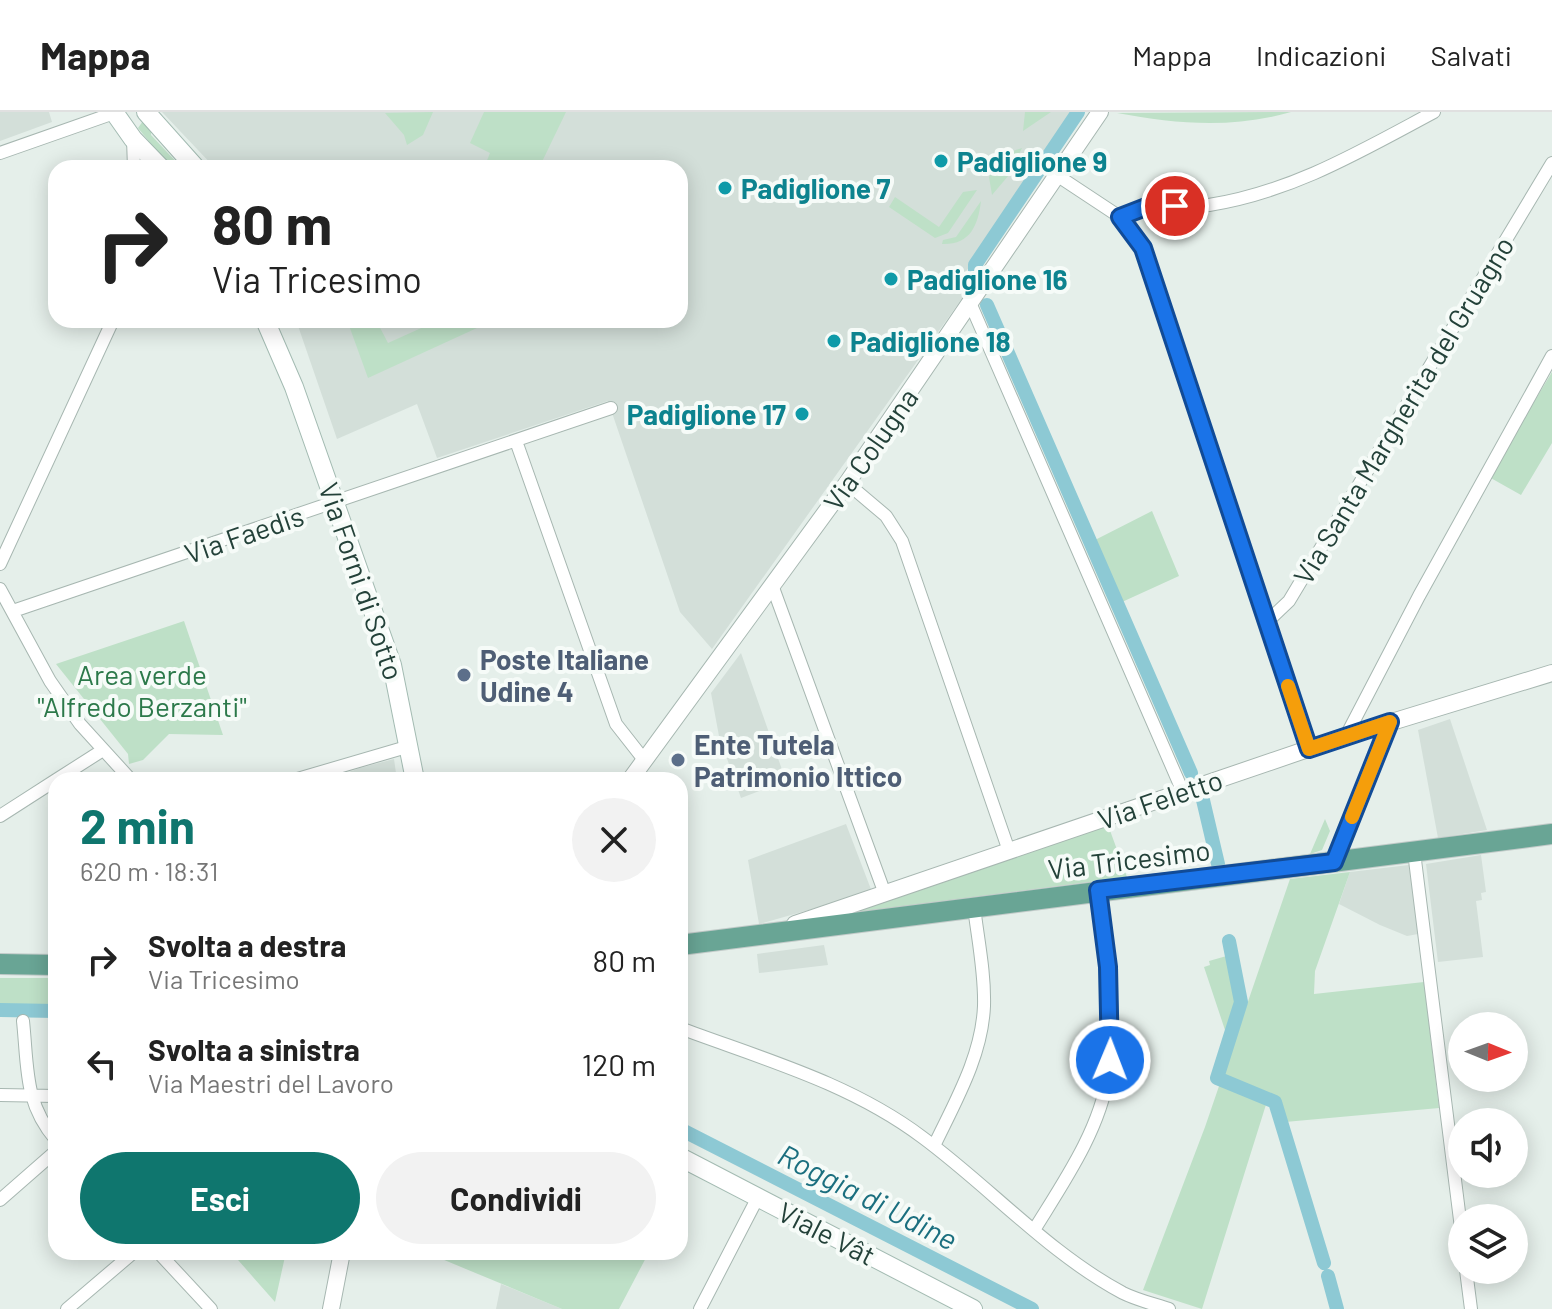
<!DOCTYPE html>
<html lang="it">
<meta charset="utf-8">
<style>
body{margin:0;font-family:Barlow,sans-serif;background:#f2f2f2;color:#222;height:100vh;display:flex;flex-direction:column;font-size:30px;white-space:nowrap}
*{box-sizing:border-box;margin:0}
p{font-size:26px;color:#767676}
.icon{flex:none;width:44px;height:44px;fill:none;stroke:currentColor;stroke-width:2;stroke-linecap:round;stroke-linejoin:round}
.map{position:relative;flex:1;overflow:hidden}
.drawer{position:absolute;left:48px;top:660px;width:640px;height:488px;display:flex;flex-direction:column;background:#fff;border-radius:24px;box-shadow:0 4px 20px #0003}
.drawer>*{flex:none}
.banner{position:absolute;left:48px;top:48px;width:640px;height:168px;border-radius:24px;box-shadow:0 4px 20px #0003;background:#fff;color:#222;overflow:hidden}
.needle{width:52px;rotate:91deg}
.tools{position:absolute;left:1448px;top:900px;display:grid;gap:16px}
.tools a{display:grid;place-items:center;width:80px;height:80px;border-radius:50%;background:#fff;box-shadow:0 4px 20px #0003;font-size:40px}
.pin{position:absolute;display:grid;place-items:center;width:68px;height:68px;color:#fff;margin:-34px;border:4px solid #fff;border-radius:50%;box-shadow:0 2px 8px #0007}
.me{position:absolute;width:88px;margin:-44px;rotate:1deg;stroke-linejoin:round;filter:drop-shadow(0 0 6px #0008)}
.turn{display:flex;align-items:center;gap:28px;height:168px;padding:0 32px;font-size:36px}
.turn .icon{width:104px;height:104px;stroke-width:2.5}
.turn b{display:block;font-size:56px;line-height:68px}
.round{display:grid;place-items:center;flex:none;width:84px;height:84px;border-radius:42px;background:#f2f2f2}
.overview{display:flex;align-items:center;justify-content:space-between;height:136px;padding:0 32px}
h1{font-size:48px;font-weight:700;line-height:60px;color:#0f766e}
.button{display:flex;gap:16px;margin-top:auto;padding:16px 32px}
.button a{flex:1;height:92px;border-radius:48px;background:#0f766e;color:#fff;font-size:32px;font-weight:700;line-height:92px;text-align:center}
.button a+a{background:#f2f2f2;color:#222}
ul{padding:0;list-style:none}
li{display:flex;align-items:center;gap:24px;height:104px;padding:0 32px}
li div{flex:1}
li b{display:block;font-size:30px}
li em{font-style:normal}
header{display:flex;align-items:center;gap:48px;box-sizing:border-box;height:112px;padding:0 40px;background:#fff;border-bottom:2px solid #e0e0e0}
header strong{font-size:38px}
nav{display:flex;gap:44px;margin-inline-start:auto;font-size:28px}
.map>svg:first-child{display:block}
.built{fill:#d3dfd9}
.green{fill:#bee0c7}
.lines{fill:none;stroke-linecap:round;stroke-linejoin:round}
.canal{stroke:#8dc9d4;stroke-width:14}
.minor-casing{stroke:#a7b7b1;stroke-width:14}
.tertiary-casing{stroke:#a7b7b1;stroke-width:18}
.secondary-casing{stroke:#a3bbb2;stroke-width:20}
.primary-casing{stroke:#c1cac8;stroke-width:22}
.minor{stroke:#fff;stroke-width:12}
.tertiary{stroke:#fff;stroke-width:16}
.secondary{stroke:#fff;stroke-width:18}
.primary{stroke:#69a595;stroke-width:20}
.route-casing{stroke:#114b97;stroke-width:20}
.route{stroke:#1a73e8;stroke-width:14}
.slow{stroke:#f59e0b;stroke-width:14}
.culture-dot{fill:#0f9aa8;stroke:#f6fbf8;stroke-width:3}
.service-dot{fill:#5c6f8a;stroke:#f6fbf8;stroke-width:3}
.labels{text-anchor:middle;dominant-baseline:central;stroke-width:8;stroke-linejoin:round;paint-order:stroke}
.culture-label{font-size:28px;font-weight:bold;fill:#0d838f;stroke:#f6fbf8;text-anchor:start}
.street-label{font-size:28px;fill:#234139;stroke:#f6fbf8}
.service-label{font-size:28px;font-weight:bold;fill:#4e5e75;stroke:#f6fbf8;text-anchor:start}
.park-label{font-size:28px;fill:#2c794a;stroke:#f6fbf8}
.water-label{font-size:30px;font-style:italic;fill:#1b6f7f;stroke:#f6fbf8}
</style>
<header>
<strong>Mappa</strong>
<nav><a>Mappa</a><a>Indicazioni</a><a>Salvati</a></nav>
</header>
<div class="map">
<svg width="1552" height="1197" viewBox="0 0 1552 1197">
<rect width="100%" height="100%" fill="#e5efea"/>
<!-- built -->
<path class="built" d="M 0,0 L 49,0 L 52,10 L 0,29 Z
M 162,0 L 1073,0 L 965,161 L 968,178 L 712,537 L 680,500 L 608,289 L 437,346 L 417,292 L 337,327 L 296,208 L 680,208 L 680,56 L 215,56 Z
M 741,541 L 786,669 L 741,686 L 719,624 L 711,581 Z
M 1450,607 L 1487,718 L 1438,726 L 1418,618 Z
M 394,647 L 397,668 L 327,668 L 360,656 Z
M 846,712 L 872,780 L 759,812 L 748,748 Z
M 1481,743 L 1486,780 L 1481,781 L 1482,788 L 1476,789 L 1483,845 L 1438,850 L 1426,752 Z
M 1409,753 L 1418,822 L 1407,824 L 1380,813 L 1339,792 L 1350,760 Z
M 824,833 L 828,853 L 759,861 L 757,842 Z
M 501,1172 L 562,1197 L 496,1197 Z"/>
<!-- green -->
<path class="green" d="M 433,0 L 423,23 L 407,33 L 404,23 L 385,1 Z
M 484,0 L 566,0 L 539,56 L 484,56 L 490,41 L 470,31 Z
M 1025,0 L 1051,0 L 1023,19 Z
M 1291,0 C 1232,17 1176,12 1117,1 Z
M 143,9 L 151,14 L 151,23 L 182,56 L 171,56 L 138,16 Z
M 1022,36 L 1009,63 L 992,83 L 989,65 L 1004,42 Z
M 977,78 L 948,121 L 935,126 L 889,95 L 895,85 L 939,115 L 963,80 Z
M 981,89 C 978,114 970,133 942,132 L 943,128 L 956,125 Z
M 347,208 L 376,208 L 388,231 L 439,208 L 478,208 L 477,216 L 368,266 Z
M 1552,260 L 1552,331 L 1521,383 L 1489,365 Z
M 1152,399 L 1179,464 L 1122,490 L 1095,428 Z
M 184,509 L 223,623 L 169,622 L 143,648 L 129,652 L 128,642 L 56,552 Z
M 1325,707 L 1330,719 L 1322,738 L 1310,742 Z
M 1108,713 L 1127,765 L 842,802 Z
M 1350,760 L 1315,859 L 1314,882 L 1424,870 L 1439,996 L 1285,1010 L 1277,987 L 1269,983 L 1202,1197 L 1143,1178 L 1205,1015 L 1290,767 Z
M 1230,843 L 1239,890 L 1227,924 L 1204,855 L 1210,853 L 1209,849 Z
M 0,866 L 56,866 L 56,895 L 0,893 Z
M 231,1140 L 286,1140 L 275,1190 Z
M 425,1140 L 649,1140 L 619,1197 L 562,1197 Z"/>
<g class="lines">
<!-- canal -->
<path class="canal" d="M 975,164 L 975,153 L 1078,0
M 987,193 L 1191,661
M 1203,688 L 1218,752
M 1229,829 L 1241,890 L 1217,966 L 1275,990 L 1324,1151
M 0,898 L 56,899
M 680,1017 L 1032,1197
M 1328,1164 L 1337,1197"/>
<defs>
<path id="minor" d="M 133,27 L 134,56
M 0,41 L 114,1
M 1058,64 L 1120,105 L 1143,136 L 1268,509
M 1120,105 C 1145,86 1179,97 1209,93 C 1292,80 1361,39 1434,0
M 971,193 L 1183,680
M 516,329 L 616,612 L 645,649
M 847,371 L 886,404 L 902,429 L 1009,739
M 0,452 L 113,208
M 772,473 L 885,782
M 0,477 L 50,569 L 80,612 L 131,668
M 13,499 L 611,296
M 1346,624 L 1419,484 L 1552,244
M 1309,637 L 1268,509 L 1289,489 L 1552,51
M 56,668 L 103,638
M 294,668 L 410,634
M 0,704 L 56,668
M 1414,740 L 1462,1124
M 1334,750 L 1390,610
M 23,909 C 28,956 24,991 56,1028
M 680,916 C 763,947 850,971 922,1025 C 990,1075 1048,1141 1123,1181 C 1137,1188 1154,1192 1169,1197
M 0,983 L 56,984
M 934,1034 C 955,990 982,944 984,894 C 985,861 978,828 974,795
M 0,1088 L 56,1039
M 1034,1118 C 1063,1071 1100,1018 1108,963 C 1118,902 1106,838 1098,778
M 158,1140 L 211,1197
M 1466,1158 L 1471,1197
M 67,1197 L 134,1140
M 700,1197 L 758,1085"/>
<path id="tertiary" d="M 630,668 L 847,371 L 1100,0
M 795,812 L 1346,624 L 1552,561
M 331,1197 L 342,1140"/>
<path id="secondary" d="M 114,0 L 133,27 L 161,56
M 146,0 L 196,56
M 265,208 L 294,275 L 392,553 L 415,668
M 680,1045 L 973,1197"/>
<path id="primary" d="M 680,833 L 1552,722
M 0,852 L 56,853"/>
</defs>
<!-- minor casing -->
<use href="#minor" class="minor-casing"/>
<!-- tertiary casing -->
<use href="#tertiary" class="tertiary-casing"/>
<!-- secondary casing -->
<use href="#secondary" class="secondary-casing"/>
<!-- primary casing -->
<use href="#primary" class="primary-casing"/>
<!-- minor -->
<use href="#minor" class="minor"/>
<!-- tertiary -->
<use href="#tertiary" class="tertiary"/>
<!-- secondary -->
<use href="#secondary" class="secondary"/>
<!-- primary -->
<use href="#primary" class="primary"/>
</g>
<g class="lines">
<defs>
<path id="route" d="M 1110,948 L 1108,855 L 1098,778 L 1334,750 L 1390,610 L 1309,637 L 1143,136 L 1120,105 L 1151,93 L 1175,94"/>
</defs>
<!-- route casing -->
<use href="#route" class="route-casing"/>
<!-- route -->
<use href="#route" class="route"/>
<!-- slow -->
<path class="slow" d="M 1288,574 L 1309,637 L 1390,610 L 1352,705"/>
</g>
<!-- markers -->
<g class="culture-dot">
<circle cx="941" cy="49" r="8"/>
<circle cx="725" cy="76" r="8"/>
<circle cx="891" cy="167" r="8"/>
<circle cx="834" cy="229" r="8"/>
<circle cx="802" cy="302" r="8"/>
</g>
<g class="service-dot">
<circle cx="464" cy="563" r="8"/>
<circle cx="678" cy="648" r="8"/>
</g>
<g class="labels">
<!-- culture labels -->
<g class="culture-label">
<text x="957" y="49">Padiglione 9</text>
<text x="741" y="76">Padiglione 7</text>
<text x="907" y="167">Padiglione 16</text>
<text x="850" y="229">Padiglione 18</text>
<text x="786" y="302" text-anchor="end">Padiglione 17</text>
</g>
<!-- street labels -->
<g class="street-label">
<text transform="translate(1403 298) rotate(-59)">Via Santa Margherita del Gruagno</text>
<text transform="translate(870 337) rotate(-55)">Via Colugna</text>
<text transform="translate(244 422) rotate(-19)">Via Faedis</text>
<text transform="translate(362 469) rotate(71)">Via Forni di Sotto</text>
<text transform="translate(1160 687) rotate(-19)">Via Feletto</text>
<text transform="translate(1129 747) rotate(-7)">Via Tricesimo</text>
<text transform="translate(827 1121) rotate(27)">Viale Vât</text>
</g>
<!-- service labels -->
<g class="service-label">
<text x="480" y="547">Poste Italiane<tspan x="480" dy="32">Udine 4</tspan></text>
<text x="694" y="632">Ente Tutela<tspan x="694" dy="32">Patrimonio Ittico</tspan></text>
</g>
<!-- park labels -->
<g class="park-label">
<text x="142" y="562">Area verde<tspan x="142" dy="32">"Alfredo Berzanti"</tspan></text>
</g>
<!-- water labels -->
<g class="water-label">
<text transform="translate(868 1084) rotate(27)">Roggia di Udine</text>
</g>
</g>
</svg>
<div class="tools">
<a><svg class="needle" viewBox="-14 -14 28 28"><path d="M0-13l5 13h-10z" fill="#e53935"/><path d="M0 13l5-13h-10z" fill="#767676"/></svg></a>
<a><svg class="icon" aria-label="sound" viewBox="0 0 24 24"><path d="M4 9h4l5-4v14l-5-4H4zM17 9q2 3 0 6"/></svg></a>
<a><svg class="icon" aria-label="layers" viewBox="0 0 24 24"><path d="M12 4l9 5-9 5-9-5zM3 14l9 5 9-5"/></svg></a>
</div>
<div class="pin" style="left:1175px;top:94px;background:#d93025"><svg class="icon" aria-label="arrive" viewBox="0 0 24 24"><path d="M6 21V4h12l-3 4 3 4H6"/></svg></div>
<svg class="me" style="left:1110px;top:948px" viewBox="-20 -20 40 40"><circle r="17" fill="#1a73e8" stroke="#fff" stroke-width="3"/><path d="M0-11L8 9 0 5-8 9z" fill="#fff"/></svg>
<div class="banner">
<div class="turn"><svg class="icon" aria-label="right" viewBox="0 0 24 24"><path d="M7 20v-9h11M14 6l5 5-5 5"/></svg><div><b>80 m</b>Via Tricesimo</div></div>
</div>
<section class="drawer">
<div class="overview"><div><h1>2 min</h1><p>620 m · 18:31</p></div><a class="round"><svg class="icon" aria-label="close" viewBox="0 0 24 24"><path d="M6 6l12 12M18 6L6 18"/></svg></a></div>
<ul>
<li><svg class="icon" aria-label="right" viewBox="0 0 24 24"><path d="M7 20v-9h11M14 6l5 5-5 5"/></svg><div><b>Svolta a destra</b><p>Via Tricesimo</p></div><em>80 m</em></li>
<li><svg class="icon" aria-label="left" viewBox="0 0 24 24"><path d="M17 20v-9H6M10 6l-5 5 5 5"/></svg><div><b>Svolta a sinistra</b><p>Via Maestri del Lavoro</p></div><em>120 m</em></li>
</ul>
<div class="button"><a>Esci</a><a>Condividi</a></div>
</section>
</div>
